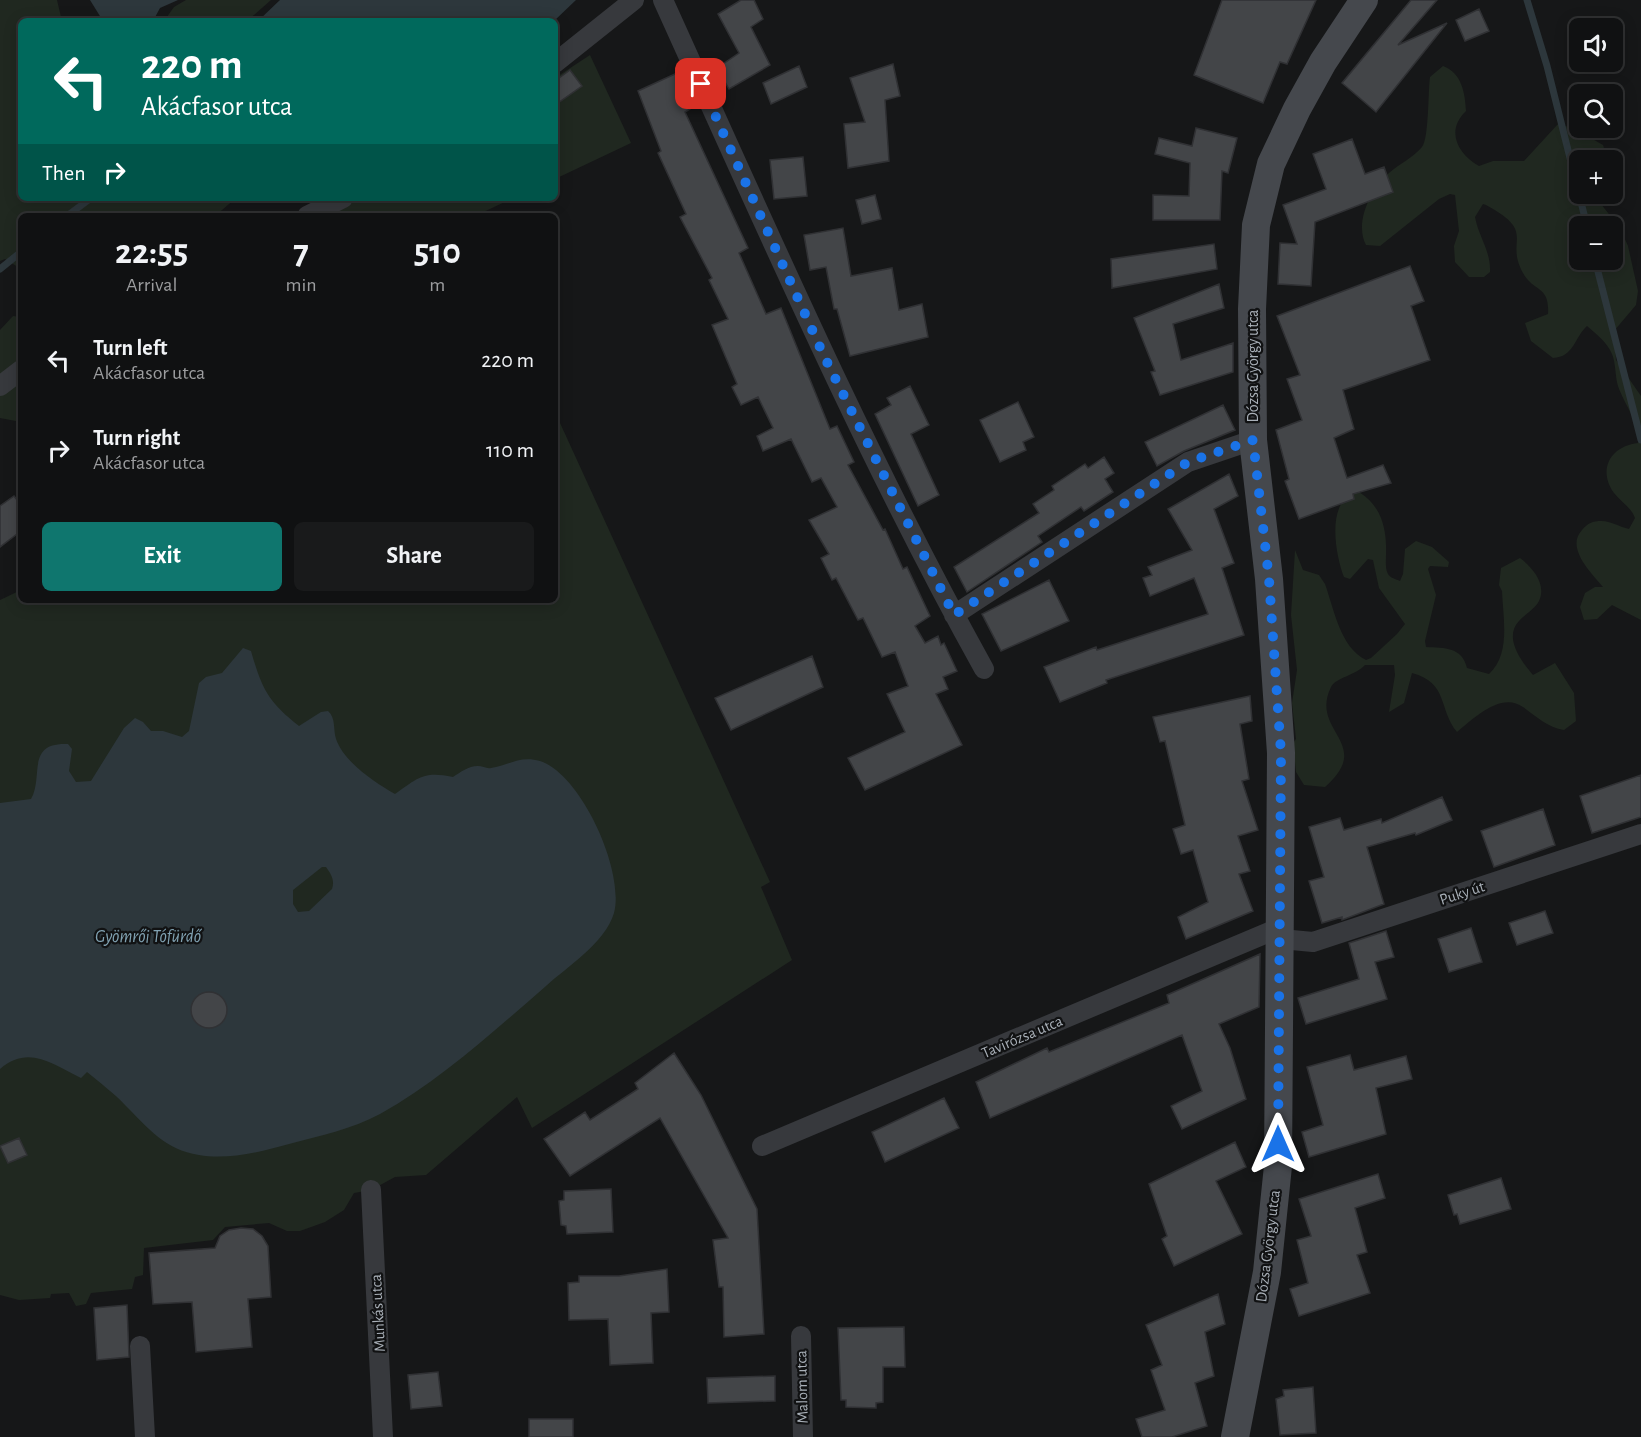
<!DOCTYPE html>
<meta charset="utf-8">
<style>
body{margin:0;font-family:"Alegreya Sans",sans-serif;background:#191a1b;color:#f1f3f6;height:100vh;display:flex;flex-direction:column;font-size:22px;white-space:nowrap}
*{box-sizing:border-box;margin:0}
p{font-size:20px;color:#9c9d9f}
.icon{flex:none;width:33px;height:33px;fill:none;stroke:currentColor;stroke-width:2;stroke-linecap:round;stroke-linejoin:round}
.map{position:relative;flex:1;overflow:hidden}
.side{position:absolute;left:18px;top:213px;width:540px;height:390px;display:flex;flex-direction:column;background:#101112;border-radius:9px;box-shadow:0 3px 15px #0003,0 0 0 2px #303132}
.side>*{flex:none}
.guide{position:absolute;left:18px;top:18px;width:540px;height:183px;border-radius:9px;box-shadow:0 3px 15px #0003,0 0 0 2px #303132;background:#00695c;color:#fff;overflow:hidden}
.fabs{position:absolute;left:1569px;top:18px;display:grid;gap:12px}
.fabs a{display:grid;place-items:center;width:54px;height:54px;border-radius:9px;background:#101112;box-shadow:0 3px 15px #0003,0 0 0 2px #303132;font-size:30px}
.pin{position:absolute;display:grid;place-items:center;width:51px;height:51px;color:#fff;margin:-26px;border-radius:12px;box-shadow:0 3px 9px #0006}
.me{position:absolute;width:66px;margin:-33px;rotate:0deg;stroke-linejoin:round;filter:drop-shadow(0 0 4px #0008)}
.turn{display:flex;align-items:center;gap:21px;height:126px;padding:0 24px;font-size:27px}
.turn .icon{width:78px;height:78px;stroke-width:2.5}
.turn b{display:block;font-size:42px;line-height:51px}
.then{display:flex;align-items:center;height:57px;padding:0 24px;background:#0003;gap:12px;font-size:22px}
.eta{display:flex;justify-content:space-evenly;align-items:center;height:102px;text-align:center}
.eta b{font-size:36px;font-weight:600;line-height:42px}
.action{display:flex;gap:12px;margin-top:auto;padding:12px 24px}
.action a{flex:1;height:69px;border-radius:9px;background:#0f766e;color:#fff;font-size:24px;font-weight:600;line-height:69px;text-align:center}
.action a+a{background:#191a1b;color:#f1f3f6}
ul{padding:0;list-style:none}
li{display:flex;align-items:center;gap:18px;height:90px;padding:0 24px}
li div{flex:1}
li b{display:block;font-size:22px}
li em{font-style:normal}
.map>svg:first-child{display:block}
.green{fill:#202820;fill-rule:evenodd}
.water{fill:#2d373c;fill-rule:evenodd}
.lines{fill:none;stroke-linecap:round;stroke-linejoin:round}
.stream{stroke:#2d373c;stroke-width:7}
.building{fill:#434548;stroke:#303134;stroke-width:1.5}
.minor{stroke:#37393d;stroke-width:20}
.secondary{stroke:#45484d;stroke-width:28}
.route{stroke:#1a73e8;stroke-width:10;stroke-dasharray:0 18}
.labels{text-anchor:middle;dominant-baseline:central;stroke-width:4.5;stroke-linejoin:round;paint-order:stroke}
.street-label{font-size:16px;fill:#a9b0b8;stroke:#111213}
.water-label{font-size:18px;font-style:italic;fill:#81a2b2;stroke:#111213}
</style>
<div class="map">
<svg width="1641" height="1437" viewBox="0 0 1641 1437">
<rect width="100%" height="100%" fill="#161718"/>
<!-- green -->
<path class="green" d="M 0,0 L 57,0 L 61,17 L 66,21 L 21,21 L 21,198 L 236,198 L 215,216 L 117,216 L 105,213 L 103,216 L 21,216 L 21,269 L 5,259 L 0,261 Z
M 186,0 L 271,0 L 247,21 L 164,21 L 174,7 Z
M 590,55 L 631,143 L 555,179 L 555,78 Z
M 1443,66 C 1462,73 1465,93 1466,111 C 1445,131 1458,154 1479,166 L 1493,161 L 1524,161 L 1558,124 L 1575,129 L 1603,145 L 1605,151 L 1600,160 L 1580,160 L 1580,194 L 1593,194 L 1620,228 L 1628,246 L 1638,291 L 1636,305 L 1614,331 L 1616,360 L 1641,396 L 1641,620 L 1612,605 L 1597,619 L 1584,620 L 1580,607 L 1585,593 L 1595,587 L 1603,587 C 1592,574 1565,548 1582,530 C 1588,523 1592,521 1602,521 C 1610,521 1620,527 1629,529 L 1635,518 C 1631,507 1621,502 1614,493 C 1597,469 1611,446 1638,443 C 1641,425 1624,404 1618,386 C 1615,376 1616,364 1612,354 C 1607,342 1596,334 1587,326 C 1574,338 1574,357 1553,358 L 1531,341 L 1525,323 L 1548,314 C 1550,285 1533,292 1523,273 C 1504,239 1538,233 1486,205 L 1483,204 L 1475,217 C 1479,238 1491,251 1490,272 L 1484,277 L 1469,277 L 1455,262 L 1454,246 L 1459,231 L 1455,195 L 1450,194 L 1439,199 L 1380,246 L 1366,245 C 1354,222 1371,189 1389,173 C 1399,164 1414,157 1422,147 C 1429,139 1428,91 1430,77 ZM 1580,226 L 1612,226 L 1612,260 L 1580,260 Z
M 343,198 L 513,198 L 475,216 L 307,216 Z
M 13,316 L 21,317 L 21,422 L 0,418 L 0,330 Z
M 555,412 L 770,882 L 761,887 L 792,960 L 532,1128 L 517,1097 L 426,1175 L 395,1177 L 371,1190 L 354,1193 L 344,1210 L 325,1222 L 300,1231 L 287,1231 L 269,1223 L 225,1227 L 213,1240 L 144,1248 L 143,1275 L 135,1277 L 132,1289 L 91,1293 L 86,1304 L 76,1306 L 69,1293 L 51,1294 L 50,1298 L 19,1300 L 0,1295 L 0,600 L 21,590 L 21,600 L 555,600 Z
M 1359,492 C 1382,506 1387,530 1386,555 C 1386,561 1385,569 1388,574 C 1390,578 1396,579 1400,581 L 1403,574 L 1405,549 L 1416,541 L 1432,547 L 1449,562 L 1448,567 L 1430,566 L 1428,569 L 1436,595 L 1425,641 L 1426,647 C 1445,648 1462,647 1467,668 L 1489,674 C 1511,654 1503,618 1502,591 L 1499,585 L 1501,568 L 1520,558 C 1532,567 1547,584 1539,601 C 1535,609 1524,615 1519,621 C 1503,638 1522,662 1533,675 L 1555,663 L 1574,693 L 1576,721 L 1564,730 C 1547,727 1537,717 1523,707 C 1501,691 1473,719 1457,732 C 1438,709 1449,683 1412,673 L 1404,703 L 1389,712 L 1395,675 L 1394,665 L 1365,665 C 1356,675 1335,678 1331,687 C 1309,732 1375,743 1325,787 L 1304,785 L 1296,772 L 1293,743 L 1296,739 L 1292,703 L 1297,670 L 1291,615 L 1295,550 L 1303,570 L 1319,575 L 1325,584 C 1334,609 1340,647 1366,660 L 1371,658 L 1397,634 L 1405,624 L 1379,588 L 1373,560 L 1368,559 L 1350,579 L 1344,577 C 1335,554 1325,497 1359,492 Z"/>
<!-- water -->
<path class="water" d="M 90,0 L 178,0 L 160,8 L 153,21 L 103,21 Z
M 280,0 L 576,0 L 554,21 L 258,21 Z
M 243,648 L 251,651 C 262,689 268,702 299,726 L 321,712 L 328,711 C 336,718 333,729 336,739 C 344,762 374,782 395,794 C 419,777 424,771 453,777 C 461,772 468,766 478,766 C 482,766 487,769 491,768 C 508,766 519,755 540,761 C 582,775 625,872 614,913 C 605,943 568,966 546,986 C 494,1031 440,1081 380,1114 C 352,1129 319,1136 289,1144 C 261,1152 227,1160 199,1155 C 165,1150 148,1128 125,1105 C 114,1093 100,1083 87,1072 L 81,1078 C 53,1065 29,1044 0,1069 L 0,803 L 31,799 C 44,777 25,742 68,744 L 72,749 L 69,771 L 76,782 L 91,781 L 124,728 L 135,718 L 143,722 L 151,731 L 163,731 L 182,737 L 189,731 L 199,683 L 206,677 L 222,673 ZM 322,867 L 326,867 C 331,874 335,880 332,889 L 309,911 L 298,912 L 293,904 L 293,890 Z"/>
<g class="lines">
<!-- stream -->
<path class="stream" d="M 1527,0 L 1547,66 L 1587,226
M 67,216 L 91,198
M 1595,260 L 1641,440
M 0,269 L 21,252"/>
</g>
<!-- building -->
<path class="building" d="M 741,0 L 754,0 L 763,19 L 751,27 L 770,65 L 729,89 L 717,68 L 739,53 L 718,14 Z
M 1222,0 L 1316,0 L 1287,64 L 1280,62 L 1263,103 L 1194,75 Z
M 1411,0 L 1437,0 L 1398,45 L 1447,23 L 1376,112 L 1342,83 Z
M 1479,9 L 1489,31 L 1465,41 L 1456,20 Z
M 893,64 L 900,96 L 885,100 L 889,161 L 848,168 L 844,124 L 865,122 L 850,78 Z
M 799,66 L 807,87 L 771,104 L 763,83 Z
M 570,70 L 582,86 L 555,105 L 555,81 Z
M 677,73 L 690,109 L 685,112 L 748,248 L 739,253 L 766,314 L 781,308 L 830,429 L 837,426 L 854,462 L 848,465 L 883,530 L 885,529 L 903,569 L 907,567 L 930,616 L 915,626 L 925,643 L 938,636 L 941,645 L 944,643 L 957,671 L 943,677 L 948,689 L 936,694 L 962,745 L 865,790 L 848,758 L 905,732 L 887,694 L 908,686 L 895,652 L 882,657 L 863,618 L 858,620 L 836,578 L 832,580 L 821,558 L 829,554 L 809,520 L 837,507 L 821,478 L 812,482 L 791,439 L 763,451 L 757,436 L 773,428 L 758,397 L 741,405 L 732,387 L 737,384 L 712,325 L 728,319 L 709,280 L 712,278 L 680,217 L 686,214 L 658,153 L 661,151 L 638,91 Z
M 1196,128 L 1237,138 L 1228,173 L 1222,171 L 1220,220 L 1153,220 L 1153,195 L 1189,196 L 1190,163 L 1155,154 L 1159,138 L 1192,146 Z
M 1352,139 L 1365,174 L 1384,167 L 1393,192 L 1315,222 L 1311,286 L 1278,284 L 1280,243 L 1297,244 L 1283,205 L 1326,189 L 1313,154 Z
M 803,157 L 807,196 L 774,199 L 770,160 Z
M 875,195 L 881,219 L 862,224 L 856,200 Z
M 843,228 L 851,276 L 892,268 L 899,310 L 922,304 L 928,337 L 850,356 L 837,309 L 834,309 L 826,267 L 810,270 L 804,235 Z
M 1214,244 L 1217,269 L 1112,288 L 1111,259 Z
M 1410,266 L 1424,301 L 1411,306 L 1430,360 L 1343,390 L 1354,429 L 1334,438 L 1347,478 L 1383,465 L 1391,483 L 1353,494 L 1354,499 L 1299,519 L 1285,481 L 1289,479 L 1276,430 L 1302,420 L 1287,379 L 1300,375 L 1277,316 Z
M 1219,284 L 1224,308 L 1173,324 L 1181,360 L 1233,343 L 1233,372 L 1160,395 L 1151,372 L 1155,371 L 1134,318 Z
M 910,386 L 929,425 L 911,434 L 939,495 L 918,506 L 875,414 L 891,405 L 887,398 Z
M 1018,402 L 1034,437 L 1023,442 L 1026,450 L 1000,462 L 980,420 Z
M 1223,405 L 1235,430 L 1184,451 L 1157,466 L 1145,442 Z
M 1104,457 L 1114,473 L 1105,479 L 1113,492 L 1084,511 L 1081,507 L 1038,536 L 1042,542 L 967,592 L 954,567 L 1039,513 L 1033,504 L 1054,490 L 1052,486 L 1085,464 L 1088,468 Z
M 1229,474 L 1238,496 L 1214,509 L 1234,563 L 1222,568 L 1244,635 L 1106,680 L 1107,683 L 1060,702 L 1044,667 L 1096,647 L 1097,650 L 1208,614 L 1194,578 L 1150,596 L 1143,578 L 1152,575 L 1148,567 L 1192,550 L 1168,509 Z
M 14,496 L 21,505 L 21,531 L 0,547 L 0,506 Z
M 1049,580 L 1069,621 L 1001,651 L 982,614 Z
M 812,656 L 823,687 L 731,730 L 715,698 Z
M 1250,696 L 1252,721 L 1240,724 L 1249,779 L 1242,781 L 1258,830 L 1238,836 L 1250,871 L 1239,874 L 1253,911 L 1186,939 L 1178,917 L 1208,902 L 1193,850 L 1181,854 L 1173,829 L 1185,825 L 1165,741 L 1160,742 L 1153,717 Z
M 1641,775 L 1641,817 L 1592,833 L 1580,796 Z
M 1442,797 L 1452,820 L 1416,835 L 1415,833 L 1367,847 L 1384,904 L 1342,920 L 1342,917 L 1322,923 L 1309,881 L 1324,877 L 1309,827 L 1340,818 L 1344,830 L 1381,819 L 1382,823 Z
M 1543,809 L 1555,845 L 1494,867 L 1481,831 Z
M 1545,911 L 1553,933 L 1517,945 L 1509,923 Z
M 1471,928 L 1482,962 L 1449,972 L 1438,939 Z
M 1386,931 L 1394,957 L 1375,962 L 1387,999 L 1306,1024 L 1298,998 L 1359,979 L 1349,943 Z
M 1260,954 L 1259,1007 L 1219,1024 L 1230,1048 L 1246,1099 L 1182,1129 L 1171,1106 L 1202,1091 L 1182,1035 L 990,1118 L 976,1082 L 1047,1048 L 1049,1052 L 1169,1003 L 1167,995 Z
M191 1010a18 18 0 1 1 36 0a18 18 0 1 1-36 0Z
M 674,1053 L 701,1095 L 757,1209 L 764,1334 L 724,1337 L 723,1287 L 719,1287 L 713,1240 L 728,1238 L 660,1118 L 570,1176 L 544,1139 L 585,1112 L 590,1120 L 638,1089 L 635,1083 Z
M 1350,1055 L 1354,1070 L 1406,1056 L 1412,1079 L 1376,1088 L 1386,1134 L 1309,1157 L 1302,1132 L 1323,1125 L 1307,1067 Z
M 944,1098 L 959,1128 L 885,1162 L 872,1132 Z
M 19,1138 L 27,1155 L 8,1163 L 0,1146 Z
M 1235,1142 L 1246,1167 L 1216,1181 L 1242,1234 L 1174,1266 L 1162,1239 L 1167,1236 L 1149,1184 Z
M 1378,1174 L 1385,1198 L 1355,1208 L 1367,1252 L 1357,1255 L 1370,1293 L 1299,1316 L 1290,1289 L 1308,1283 L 1297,1240 L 1311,1236 L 1299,1199 Z
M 1501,1178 L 1511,1209 L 1460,1224 L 1457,1214 L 1454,1215 L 1448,1195 Z
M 611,1189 L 613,1232 L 567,1234 L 566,1226 L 561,1225 L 559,1201 L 564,1200 L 564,1191 Z
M 241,1228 L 253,1229 L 262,1236 L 268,1246 L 271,1297 L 248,1299 L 252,1347 L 196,1352 L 192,1302 L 153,1304 L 149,1253 L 215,1248 L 220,1236 L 229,1230 Z
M 667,1269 L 669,1312 L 651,1313 L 653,1363 L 610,1365 L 608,1319 L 569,1320 L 568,1283 L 579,1282 L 579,1276 L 619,1276 Z
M 1218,1294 L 1225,1324 L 1205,1332 L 1214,1376 L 1195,1383 L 1207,1426 L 1172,1437 L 1142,1437 L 1136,1419 L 1165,1410 L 1151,1370 L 1162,1365 L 1146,1325 Z
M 127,1305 L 129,1357 L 97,1360 L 94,1308 Z
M 904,1327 L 905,1367 L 883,1367 L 883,1402 L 876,1403 L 876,1408 L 846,1407 L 846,1400 L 841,1400 L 838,1328 Z
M 438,1372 L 442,1406 L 411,1409 L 408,1375 Z
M 775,1376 L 775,1401 L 708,1403 L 707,1378 Z
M 1313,1387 L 1316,1433 L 1280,1435 L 1276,1399 L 1284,1396 L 1283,1390 Z
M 529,1419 L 573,1419 L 573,1437 L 529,1437 Z"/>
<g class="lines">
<!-- minor -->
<path class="minor" d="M 663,0 C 765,225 864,453 984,669
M 555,63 L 634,0
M 307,216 L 343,198
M 0,386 L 21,370
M 954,615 L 1188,462 L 1253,440
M 1281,939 L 1313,942 L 1641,834
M 762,1146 L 1281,927
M 371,1190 L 383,1437
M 801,1336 L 803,1437
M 140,1346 L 145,1437"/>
<!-- secondary -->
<path class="secondary" d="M 1235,1437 L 1267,1272 L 1278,1166 L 1281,753 L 1269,579 L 1253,440 L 1252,309 L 1256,225 L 1271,164 L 1297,109 L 1323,62 L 1364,0"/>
</g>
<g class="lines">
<!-- route -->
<path class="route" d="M 701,84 L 824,356 L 954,615 L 1188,462 L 1253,440 L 1269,579 L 1281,753 L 1278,1144"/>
</g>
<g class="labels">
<!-- street labels -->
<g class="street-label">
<text transform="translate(1253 366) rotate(-90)">Dózsa György utca</text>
<text transform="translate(1462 893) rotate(-18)">Puky út</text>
<text transform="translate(1022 1037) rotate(-23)">Tavirózsa utca</text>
<text transform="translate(1268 1246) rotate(-83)">Dózsa György utca</text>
<text transform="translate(378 1313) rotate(-93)">Munkás utca</text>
<text transform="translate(802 1387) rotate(-91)">Malom utca</text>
</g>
<!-- water labels -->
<g class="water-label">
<text x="148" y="937">Gyömrői Tófürdő</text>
</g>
</g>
</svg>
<div class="fabs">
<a><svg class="icon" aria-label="sound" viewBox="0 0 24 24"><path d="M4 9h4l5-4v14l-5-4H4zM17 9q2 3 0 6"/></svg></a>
<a><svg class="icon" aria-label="search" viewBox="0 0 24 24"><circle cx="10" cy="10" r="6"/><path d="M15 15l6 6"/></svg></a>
<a>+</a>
<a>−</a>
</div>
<div class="pin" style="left:701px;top:84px;background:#d93025"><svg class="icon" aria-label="arrive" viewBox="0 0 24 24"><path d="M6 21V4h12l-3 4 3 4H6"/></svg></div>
<svg class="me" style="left:1278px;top:1144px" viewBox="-20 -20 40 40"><path d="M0-17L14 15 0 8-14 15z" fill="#1a73e8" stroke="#fff" stroke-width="4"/></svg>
<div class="guide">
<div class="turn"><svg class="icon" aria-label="left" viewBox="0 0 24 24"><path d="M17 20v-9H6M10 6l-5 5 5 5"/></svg><div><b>220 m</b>Akácfasor utca</div></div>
<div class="then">Then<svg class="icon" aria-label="right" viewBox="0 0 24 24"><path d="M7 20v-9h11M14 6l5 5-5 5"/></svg></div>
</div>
<section class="side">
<div class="eta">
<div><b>22:55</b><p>Arrival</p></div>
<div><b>7</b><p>min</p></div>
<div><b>510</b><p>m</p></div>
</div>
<ul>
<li><svg class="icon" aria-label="left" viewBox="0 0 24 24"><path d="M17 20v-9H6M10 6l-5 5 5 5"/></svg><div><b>Turn left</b><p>Akácfasor utca</p></div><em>220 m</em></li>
<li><svg class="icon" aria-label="right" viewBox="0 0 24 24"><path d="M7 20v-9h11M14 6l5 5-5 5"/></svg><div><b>Turn right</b><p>Akácfasor utca</p></div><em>110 m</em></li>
</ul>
<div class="action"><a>Exit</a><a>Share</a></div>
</section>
</div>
